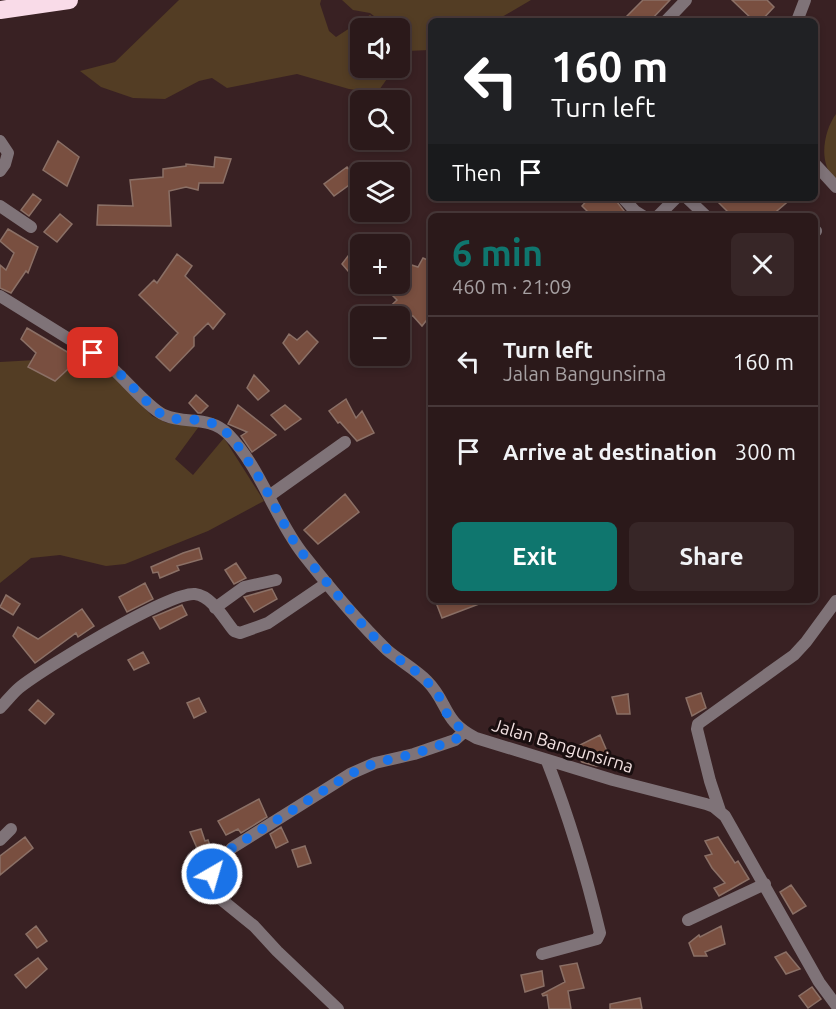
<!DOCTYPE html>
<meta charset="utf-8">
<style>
body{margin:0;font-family:Ubuntu,sans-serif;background:#372627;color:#f1f3f6;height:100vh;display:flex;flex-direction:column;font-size:22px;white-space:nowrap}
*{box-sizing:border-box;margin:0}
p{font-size:20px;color:#a6a0a2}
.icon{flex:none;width:33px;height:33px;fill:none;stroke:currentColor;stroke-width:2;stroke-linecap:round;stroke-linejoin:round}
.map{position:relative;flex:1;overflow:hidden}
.sheet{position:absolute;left:428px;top:213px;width:390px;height:390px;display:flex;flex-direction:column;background:#2b191a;border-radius:9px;box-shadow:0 3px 9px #0003,0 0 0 2px #473839}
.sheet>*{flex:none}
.guide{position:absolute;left:428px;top:18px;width:390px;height:183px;border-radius:9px;box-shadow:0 3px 9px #0003,0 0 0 2px #473839;background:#202124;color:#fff;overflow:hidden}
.fabs{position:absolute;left:350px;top:18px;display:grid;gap:12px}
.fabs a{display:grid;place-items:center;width:60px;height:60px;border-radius:9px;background:#2b191a;box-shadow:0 3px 9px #0003,0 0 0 2px #473839;font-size:30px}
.pin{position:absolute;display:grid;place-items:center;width:51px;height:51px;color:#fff;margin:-26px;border-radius:12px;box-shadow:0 3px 9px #0006}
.me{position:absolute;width:66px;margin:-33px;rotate:38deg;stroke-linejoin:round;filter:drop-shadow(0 0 4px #0008)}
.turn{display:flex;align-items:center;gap:21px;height:126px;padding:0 24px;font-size:27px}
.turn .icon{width:78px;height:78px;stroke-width:2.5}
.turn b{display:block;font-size:42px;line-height:51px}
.then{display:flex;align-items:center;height:57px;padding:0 24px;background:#0003;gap:12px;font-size:22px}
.round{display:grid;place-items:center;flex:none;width:63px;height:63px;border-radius:9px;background:#372627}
.overview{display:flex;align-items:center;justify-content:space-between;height:102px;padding:0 24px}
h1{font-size:36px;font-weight:700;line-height:45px;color:#0f766e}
.cta{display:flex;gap:12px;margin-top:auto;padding:12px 24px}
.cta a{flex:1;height:69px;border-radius:9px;background:#0f766e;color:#fff;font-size:24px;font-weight:700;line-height:69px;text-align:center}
.cta a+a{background:#372627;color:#f1f3f6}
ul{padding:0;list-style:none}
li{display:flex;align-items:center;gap:18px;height:90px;padding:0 24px;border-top:2px solid #473839}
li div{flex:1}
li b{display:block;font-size:22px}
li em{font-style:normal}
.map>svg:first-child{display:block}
.green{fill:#533d24}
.building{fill:#794f40;stroke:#8b7066;stroke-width:1.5}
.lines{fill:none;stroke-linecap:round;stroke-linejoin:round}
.minor{stroke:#7f7378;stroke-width:12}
.highway{stroke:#f9dbe8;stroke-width:18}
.route{stroke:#1a73e8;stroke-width:10;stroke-dasharray:0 18}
.labels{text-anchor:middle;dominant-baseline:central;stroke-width:6;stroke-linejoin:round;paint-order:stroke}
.street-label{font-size:18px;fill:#f2e1e1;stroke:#190e0f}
</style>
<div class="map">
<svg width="836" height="1009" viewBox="0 0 836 1009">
<rect width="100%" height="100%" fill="#392123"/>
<!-- green -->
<path class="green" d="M 179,0 L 321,0 L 320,4 L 329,31 L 336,37 L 370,15 L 386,25 L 370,13 L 353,10 L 342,0 L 531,0 L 495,21 L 430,21 L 430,50 L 406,51 L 399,49 L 399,28 L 384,28 L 385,26 L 383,28 L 360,28 L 360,68 L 385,68 L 389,76 L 377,93 L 349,89 L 297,74 L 227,88 L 212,78 L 199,81 L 165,99 L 133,98 L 101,87 L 80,71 L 115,62 Z
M 836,114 L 836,179 C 817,165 824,130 836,114 Z
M 76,349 L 122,383 L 152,416 L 167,423 L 200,425 L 175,459 L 193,475 L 224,438 L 264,501 L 208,531 L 125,564 L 106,566 L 60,555 L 31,558 L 0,583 L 0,362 L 36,360 L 46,370 Z"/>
<!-- building -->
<path class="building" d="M 643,0 L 670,0 L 650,21 L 622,21 Z
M 732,0 L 767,0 L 774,7 L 761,21 L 754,21 Z
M 58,141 L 79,157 L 67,186 L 43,170 Z
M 215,157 L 231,159 L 223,183 L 199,183 L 198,190 L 186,187 L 169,191 L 171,226 L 97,225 L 98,205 L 133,206 L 130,180 L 163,177 L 163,169 L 186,166 L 186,164 L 214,167 Z
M 347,167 L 356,180 L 334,196 L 324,184 Z
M 33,194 L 41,200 L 29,216 L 21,210 Z
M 589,198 L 614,198 L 628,216 L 592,216 L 582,206 Z
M 714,198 L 792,198 L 771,216 L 732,216 Z
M 60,214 L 72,224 L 57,242 L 44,232 Z
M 8,229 L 38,247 L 28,273 L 26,271 L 11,293 L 0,288 L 0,265 L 6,270 L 14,253 L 0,241 Z
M 177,254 L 192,266 L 185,276 L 225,314 L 213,329 L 208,323 L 194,337 L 194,346 L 170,371 L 156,357 L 178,333 L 139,295 L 154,280 L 157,283 Z
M 348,256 L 360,267 L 355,279 L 342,264 Z
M 423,258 L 430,261 L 430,316 L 422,326 L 413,316 L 380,316 L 397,300 L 381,284 L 399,284 L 399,261 L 418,267 Z
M 27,328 L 79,359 L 55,381 L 28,367 L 36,353 L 21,339 Z
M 307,331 L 318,342 L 299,364 L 283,343 L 289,334 L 297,340 Z
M 254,375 L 269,391 L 258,400 L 247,388 Z
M 196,395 L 208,406 L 201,413 L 198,413 L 189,403 Z
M 346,399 L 356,418 L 362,411 L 374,433 L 357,441 L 340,422 L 338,423 L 329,411 Z
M 238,405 L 276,435 L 252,452 L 241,436 L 247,432 L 228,424 Z
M 285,405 L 301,419 L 285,430 L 271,415 Z
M 345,494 L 359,512 L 318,544 L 304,530 Z
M 199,548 L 202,559 L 177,566 L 179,570 L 160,578 L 158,572 L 153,573 L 151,567 L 183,553 Z
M 236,563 L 246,578 L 234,584 L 225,570 Z
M 145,583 L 153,599 L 127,612 L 119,597 Z
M 272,589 L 277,599 L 254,612 L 244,597 Z
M 6,595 L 20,604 L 13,615 L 0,607 Z
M 435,600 L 487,600 L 487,601 L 442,618 Z
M 182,605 L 187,615 L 160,629 L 153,617 Z
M 82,609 L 94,626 L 78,637 L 76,633 L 35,663 L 13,636 L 18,627 L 38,639 Z
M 143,652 L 149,663 L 134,670 L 128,660 Z
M 701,693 L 706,708 L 692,716 L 686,698 Z
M 628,694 L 630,714 L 617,714 L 612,697 Z
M 199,698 L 206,712 L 194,718 L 187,703 Z
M 38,700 L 54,714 L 45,724 L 29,710 Z
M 600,735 L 612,763 L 596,766 L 582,762 L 572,749 Z
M 259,799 L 267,817 L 241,833 L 238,829 L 226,835 L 218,821 Z
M 281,827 L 288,842 L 276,848 L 270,834 Z
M 201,829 L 205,841 L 208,840 L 212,851 L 200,855 L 190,832 Z
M 25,837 L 33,848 L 0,875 L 0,856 Z
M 718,837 L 735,863 L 738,861 L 749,879 L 719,896 L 714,888 L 725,883 L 712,868 L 705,856 L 712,854 L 705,841 Z
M 305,846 L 311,863 L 298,867 L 292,850 Z
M 791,885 L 806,906 L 793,914 L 780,892 Z
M 36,926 L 47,941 L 37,948 L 26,934 Z
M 721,926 L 725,944 L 705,952 L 707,956 L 694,956 L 689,943 L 699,935 L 700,937 Z
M 786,952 L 800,969 L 786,974 L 775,957 Z
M 38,958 L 47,969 L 26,988 L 15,975 Z
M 577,963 L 584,988 L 568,991 L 571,1009 L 549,1009 L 547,995 L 543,996 L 542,994 L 565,982 L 560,966 Z
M 542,971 L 544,986 L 525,992 L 521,975 Z
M 812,987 L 821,999 L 808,1008 L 799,996 Z
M 640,998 L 642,1009 L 610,1009 L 610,1004 Z"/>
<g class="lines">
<!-- minor -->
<path class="minor" d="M 666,21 L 686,0
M 797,21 L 805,0
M 0,141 L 8,153 L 5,164 L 0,171
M 814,163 L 836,187
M 623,198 L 635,211 L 643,216
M 687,198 L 706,216
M 0,206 L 31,227
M 658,216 L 676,198
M 814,232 L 816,231
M 0,296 L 103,360 C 120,373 149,409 164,415 C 186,425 209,415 228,434 C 261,468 274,517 303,554 C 329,587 357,621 387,650 C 400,661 415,669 427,681 C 449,703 442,721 476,738 L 613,780 L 706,804 L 714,807 L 725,816 L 819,982 L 836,1005
M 269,496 L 345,442
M 215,608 L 244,587 L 276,580
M 0,708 C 6,702 12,694 19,688 C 42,669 170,591 195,594 C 212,596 224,619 234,631 L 240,633 L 268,623 L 327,583
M 720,811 L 710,781 L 697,729 L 698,724 L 794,655 L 806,642 L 836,601
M 0,840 L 11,829
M 688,920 L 765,884
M 542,954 L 597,939 L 600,933 C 586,874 569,817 547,761
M 338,1009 L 277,951 L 254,926 L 217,896 L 211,879 L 213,869 L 232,848 L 350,774 L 375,763 L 414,754 L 455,740 L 464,732"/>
<!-- highway -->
<path class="highway" d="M 0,10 L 69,0"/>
</g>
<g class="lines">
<!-- route -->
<path class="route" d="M 93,353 L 118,372 L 157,412 L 176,419 L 204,420 L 214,424 L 226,432 L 236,443 L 262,482 L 291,537 L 303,554 L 367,630 L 394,656 L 413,669 L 436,690 L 448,716 L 464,732 L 455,740 L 414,754 L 375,763 L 350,774 L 232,848 L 217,863 L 212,874"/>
</g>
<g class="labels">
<!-- street labels -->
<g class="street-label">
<text transform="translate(563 745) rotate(17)">Jalan Bangunsirna</text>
</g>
</g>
</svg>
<div class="fabs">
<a><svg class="icon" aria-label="sound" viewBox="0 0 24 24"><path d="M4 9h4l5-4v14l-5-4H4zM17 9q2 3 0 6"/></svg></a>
<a><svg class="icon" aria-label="search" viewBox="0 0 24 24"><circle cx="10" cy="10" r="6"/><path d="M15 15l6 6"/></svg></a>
<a><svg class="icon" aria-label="layers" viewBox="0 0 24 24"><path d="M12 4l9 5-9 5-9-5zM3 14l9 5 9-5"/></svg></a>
<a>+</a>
<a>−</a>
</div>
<div class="pin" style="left:93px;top:353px;background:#d93025"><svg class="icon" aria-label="arrive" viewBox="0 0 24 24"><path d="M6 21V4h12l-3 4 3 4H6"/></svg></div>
<svg class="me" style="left:212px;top:874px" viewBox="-20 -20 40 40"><circle r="17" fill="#1a73e8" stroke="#fff" stroke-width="3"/><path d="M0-11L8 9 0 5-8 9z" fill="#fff"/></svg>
<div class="guide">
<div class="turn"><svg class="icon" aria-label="left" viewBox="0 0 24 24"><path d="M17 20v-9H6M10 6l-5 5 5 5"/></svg><div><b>160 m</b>Turn left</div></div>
<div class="then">Then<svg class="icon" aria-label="arrive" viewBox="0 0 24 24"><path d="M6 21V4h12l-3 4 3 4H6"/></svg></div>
</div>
<section class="sheet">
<div class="overview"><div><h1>6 min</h1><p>460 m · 21:09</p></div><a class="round"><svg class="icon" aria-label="close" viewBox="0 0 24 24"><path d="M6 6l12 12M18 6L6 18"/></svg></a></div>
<ul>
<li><svg class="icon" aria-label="left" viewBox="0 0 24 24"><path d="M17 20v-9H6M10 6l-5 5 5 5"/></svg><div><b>Turn left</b><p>Jalan Bangunsirna</p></div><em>160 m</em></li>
<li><svg class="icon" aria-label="arrive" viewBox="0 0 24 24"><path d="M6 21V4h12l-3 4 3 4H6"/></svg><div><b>Arrive at destination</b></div><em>300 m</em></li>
</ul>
<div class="cta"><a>Exit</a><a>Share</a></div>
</section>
</div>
